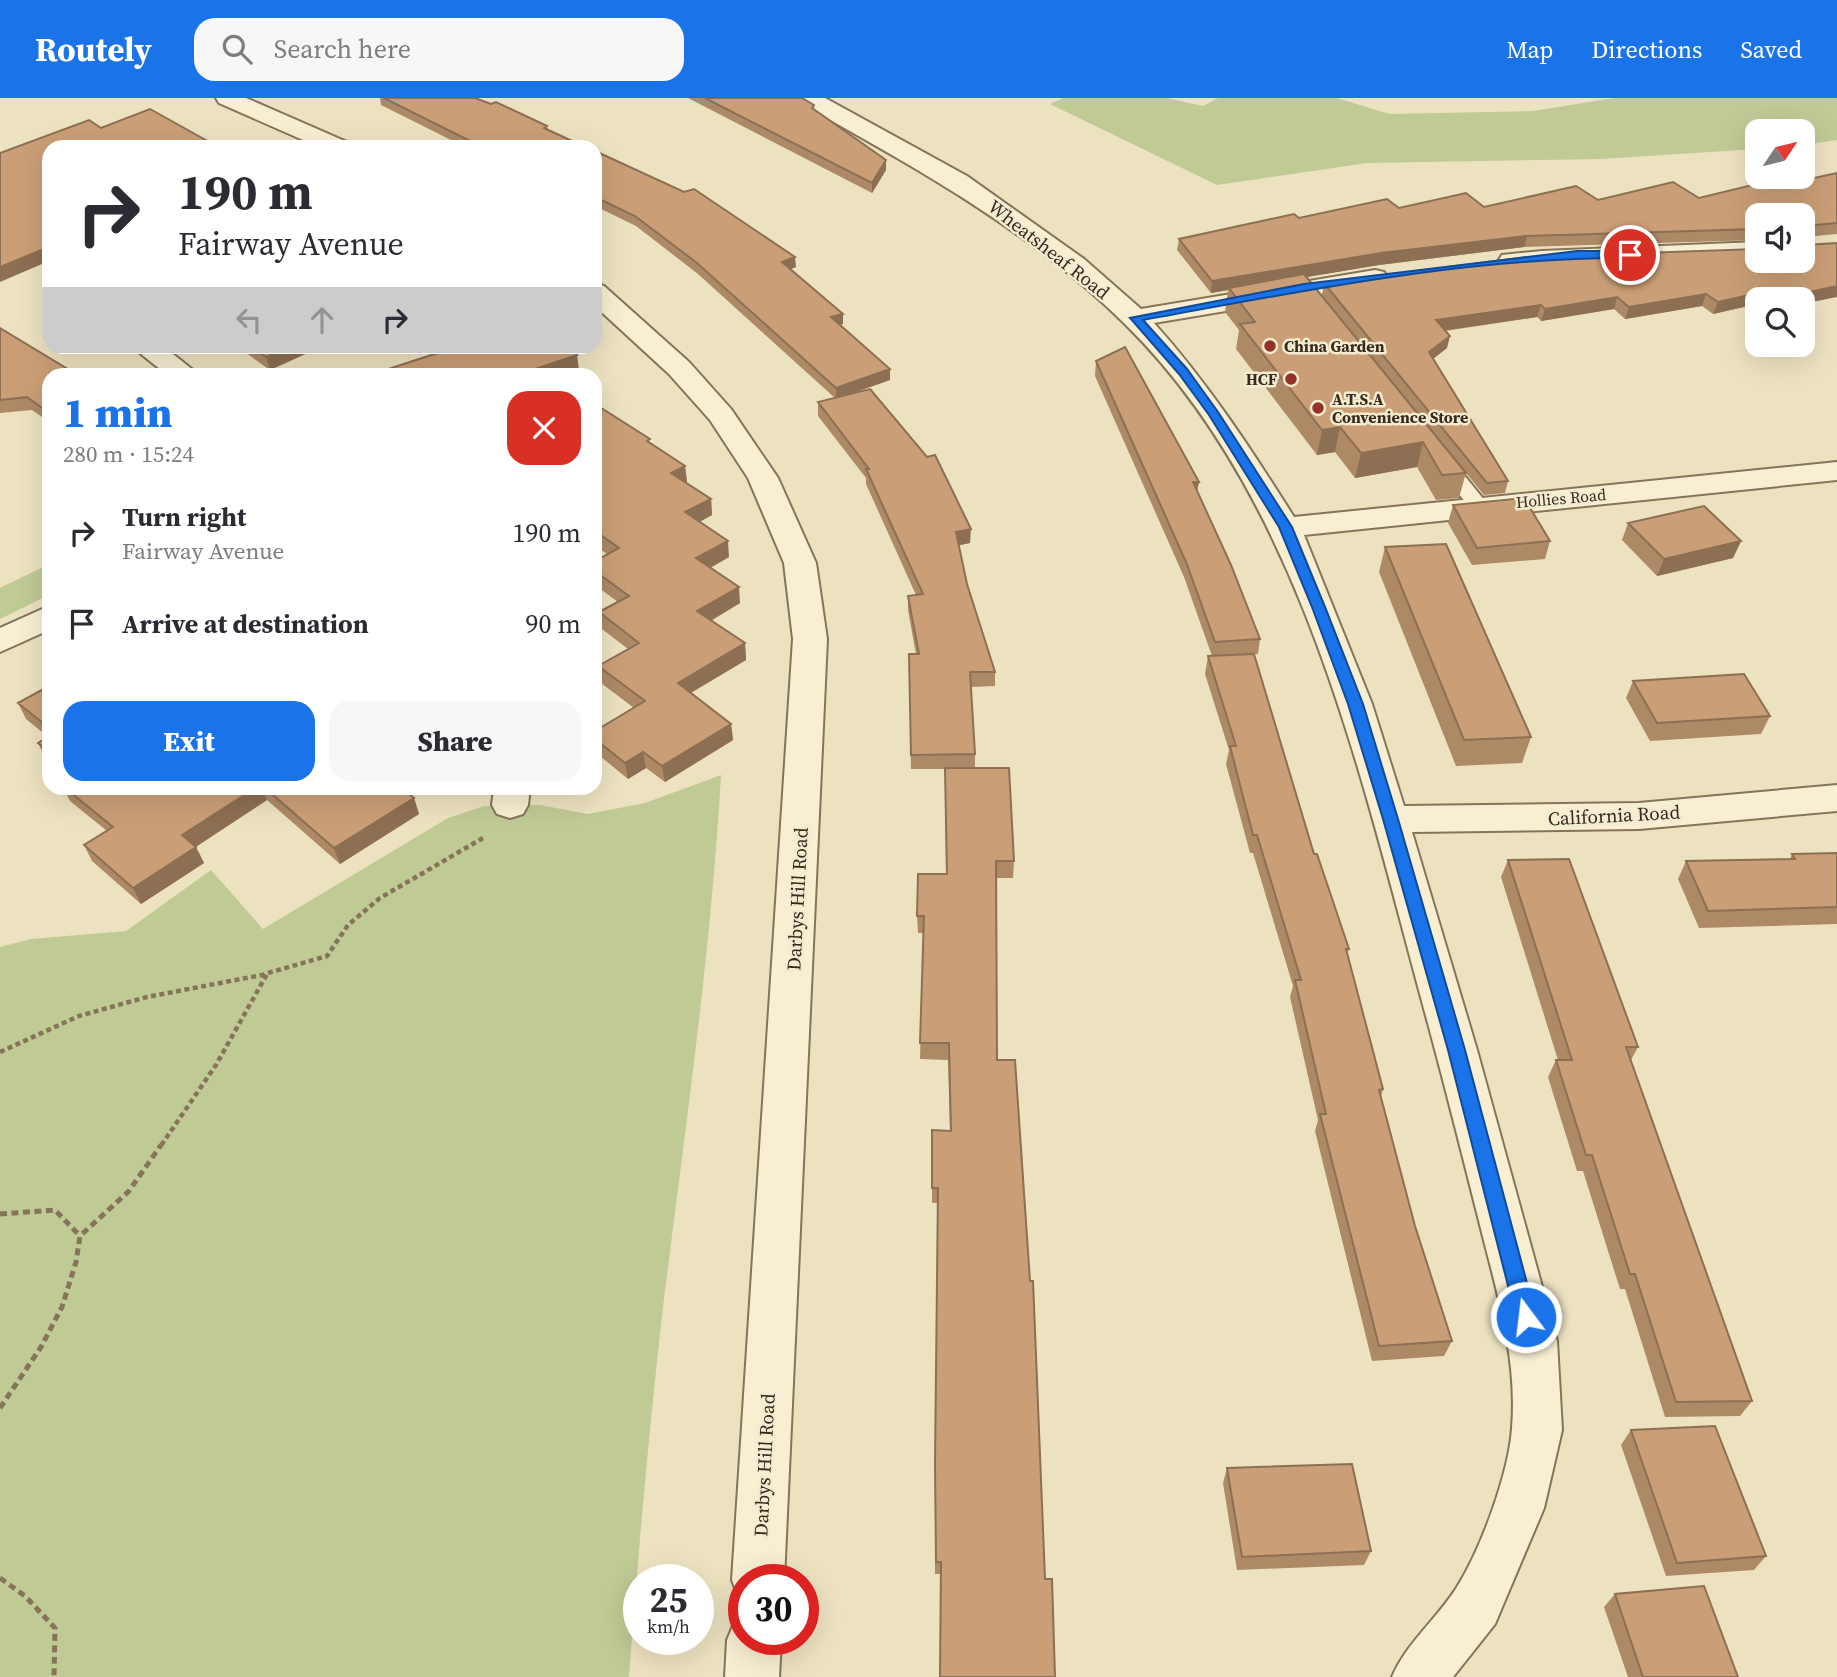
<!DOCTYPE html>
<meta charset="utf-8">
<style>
body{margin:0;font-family:"Source Serif 4",serif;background:#f7f7f7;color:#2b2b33;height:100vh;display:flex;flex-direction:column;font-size:26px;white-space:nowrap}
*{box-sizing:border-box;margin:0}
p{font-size:23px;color:#7c7c81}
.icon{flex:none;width:38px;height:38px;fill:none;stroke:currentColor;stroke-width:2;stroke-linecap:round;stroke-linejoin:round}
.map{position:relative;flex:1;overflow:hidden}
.side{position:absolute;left:42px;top:270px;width:560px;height:427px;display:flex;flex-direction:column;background:#fff;border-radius:21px;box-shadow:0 7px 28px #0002}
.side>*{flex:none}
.banner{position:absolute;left:42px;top:42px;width:560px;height:214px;border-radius:21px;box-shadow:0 7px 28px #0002;background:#fff;color:#2b2b33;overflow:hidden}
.needle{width:46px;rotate:55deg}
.buttons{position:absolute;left:1745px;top:21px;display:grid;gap:14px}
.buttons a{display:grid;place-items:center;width:70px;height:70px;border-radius:14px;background:#fff;box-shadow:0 7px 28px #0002;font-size:35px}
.speed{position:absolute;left:623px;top:1466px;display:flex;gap:14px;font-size:35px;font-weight:700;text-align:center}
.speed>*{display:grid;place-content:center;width:91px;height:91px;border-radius:50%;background:#fff;box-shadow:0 7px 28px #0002;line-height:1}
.speed small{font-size:18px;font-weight:400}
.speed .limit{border:10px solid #d22;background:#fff;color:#111}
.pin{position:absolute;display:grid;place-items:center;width:60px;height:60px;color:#fff;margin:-30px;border:4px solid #fff;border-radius:50%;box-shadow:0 2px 7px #0007}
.me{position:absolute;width:77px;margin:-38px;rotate:345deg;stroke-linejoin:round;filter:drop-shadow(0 0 5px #0008)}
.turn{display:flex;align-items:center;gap:24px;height:147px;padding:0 21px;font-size:32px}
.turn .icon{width:91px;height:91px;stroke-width:2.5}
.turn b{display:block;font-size:49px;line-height:60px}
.lanes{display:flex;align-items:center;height:66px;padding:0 21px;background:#0003;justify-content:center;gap:35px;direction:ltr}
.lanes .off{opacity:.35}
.round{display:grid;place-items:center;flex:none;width:74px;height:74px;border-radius:21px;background:#f7f7f7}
.headline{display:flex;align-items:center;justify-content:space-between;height:119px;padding:0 21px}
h1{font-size:42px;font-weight:800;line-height:52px;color:#1a73e8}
.button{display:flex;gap:14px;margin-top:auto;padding:14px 21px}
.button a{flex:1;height:80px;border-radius:21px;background:#1a73e8;color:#fff;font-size:28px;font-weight:800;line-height:80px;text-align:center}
.button a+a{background:#f7f7f7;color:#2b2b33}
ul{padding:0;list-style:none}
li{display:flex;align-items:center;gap:21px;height:91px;padding:0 21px}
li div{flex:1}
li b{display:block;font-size:26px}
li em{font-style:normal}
header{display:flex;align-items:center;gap:42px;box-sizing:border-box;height:98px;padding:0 35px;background:#1a73e8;color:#fff}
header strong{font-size:33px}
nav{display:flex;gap:38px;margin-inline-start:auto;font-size:24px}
.search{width:490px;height:63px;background:#f7f7f7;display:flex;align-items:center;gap:18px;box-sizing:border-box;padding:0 24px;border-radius:21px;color:#7c7c81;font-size:26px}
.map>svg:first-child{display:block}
.green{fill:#c0ca95}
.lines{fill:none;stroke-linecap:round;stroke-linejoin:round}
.lane-casing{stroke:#857459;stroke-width:4}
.street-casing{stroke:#857459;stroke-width:4}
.path-far1{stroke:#857459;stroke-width:4.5;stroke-dasharray:5 3.5;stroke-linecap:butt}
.path{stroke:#857459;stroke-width:5;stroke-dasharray:7 4.5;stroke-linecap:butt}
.lane{fill:#f8efd3;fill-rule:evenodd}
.street{fill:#f8efd3;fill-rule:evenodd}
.wall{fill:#ae8966;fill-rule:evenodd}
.shaded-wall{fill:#8d6f53}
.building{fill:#ca9f77;stroke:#8d6f53;stroke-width:2}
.route{fill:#1a73e8;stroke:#114b97;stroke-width:2}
.poi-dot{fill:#93312a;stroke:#f4ecd0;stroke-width:2.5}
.labels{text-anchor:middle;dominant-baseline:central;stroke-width:5;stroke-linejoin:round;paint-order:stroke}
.far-poi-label{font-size:16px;font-weight:bold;fill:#352a1d;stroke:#f4ecd0;text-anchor:start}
.far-street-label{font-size:16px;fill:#352a1d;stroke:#f4ecd0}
.street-label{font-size:19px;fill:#352a1d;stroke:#f4ecd0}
</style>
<header>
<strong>Routely</strong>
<div class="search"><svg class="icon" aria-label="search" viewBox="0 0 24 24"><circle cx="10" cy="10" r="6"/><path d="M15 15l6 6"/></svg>Search here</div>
<nav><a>Map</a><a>Directions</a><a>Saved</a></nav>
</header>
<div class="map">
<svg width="1837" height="1579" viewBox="0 0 1837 1579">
<rect width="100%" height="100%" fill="#ede2c0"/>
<!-- green -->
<path class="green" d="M 1063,0 L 1167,0 L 1203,8 L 1218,0 L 1337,0 L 1389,16 L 1533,13 L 1614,0 L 1837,0 L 1837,42 L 1803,47 L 1802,33 L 1757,33 L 1757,51 L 1601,61 L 1367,65 L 1217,87 L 1050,6 Z
M 49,466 L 49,497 L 0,521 L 0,490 Z
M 721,677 C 711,855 685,1032 663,1209 C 649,1332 638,1456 629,1579 L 0,1579 L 0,849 L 31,841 L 126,833 L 211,772 L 263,831 L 448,720 L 484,708 L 540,707 L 588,716 L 645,705 Z"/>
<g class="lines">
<defs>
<path id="lane" d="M 1440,354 L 1447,356 L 1485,403 L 1489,407 L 1485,411 L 1471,411 L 1433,364 L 1430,360 Z"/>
<path id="street" d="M 216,0 L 246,0 L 347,44 L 351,49 L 319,49 L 219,5 Z
M 797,0 L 825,0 L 967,78 L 1084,161 L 1141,211 L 1375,172 L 1384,174 L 1388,180 L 1384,186 L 1375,188 L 1154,225 C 1208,285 1251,351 1294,419 L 1837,364 L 1837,382 L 1304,437 L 1372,606 L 1404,708 L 1639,705 L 1837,687 L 1837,713 L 1639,731 L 1412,734 L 1477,952 L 1557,1243 L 1562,1332 L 1544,1410 L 1495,1526 L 1453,1579 L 1392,1579 C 1407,1544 1437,1521 1457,1489 C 1481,1451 1509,1375 1512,1330 C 1518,1258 1495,1188 1478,1119 C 1462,1056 1446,992 1429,929 C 1363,691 1306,403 1124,225 C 1030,132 914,69 800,5 Z
M 1757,144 L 1757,160 L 1511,171 L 1502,169 L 1498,163 L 1502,157 L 1542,153 Z
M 595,186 L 604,188 L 689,264 L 731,311 L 778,380 L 816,465 L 827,541 L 784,1482 L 744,1482 L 744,1502 L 739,1501 L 732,1482 L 793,541 L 784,465 L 748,380 L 710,322 L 669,276 L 595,208 Z
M 131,248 L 163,248 L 198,276 L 166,276 Z
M 49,508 L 49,532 L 0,554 L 0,530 Z
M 494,690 L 530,690 L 528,707 L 523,716 L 510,720 L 497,716 L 492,707 Z
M 744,1519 L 744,1542 L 781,1542 L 779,1579 L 725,1579 L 727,1542 L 735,1523 Z"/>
</defs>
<!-- lane casing -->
<use href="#lane" class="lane-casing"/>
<!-- street casing -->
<use href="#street" class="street-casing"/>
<!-- path-far1 -->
<path class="path-far1" d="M 268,875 L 327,858 L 348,827 L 380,800 L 483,740
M 0,954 L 79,918 L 147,899 L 267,876 L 216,967 L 160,1049"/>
<!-- path -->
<path class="path" d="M 0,1116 L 55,1112 L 80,1138
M 0,1310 L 41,1249 L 62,1209 L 76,1164 L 80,1138 L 129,1093 L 161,1047
M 0,1480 L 25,1498 L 55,1530 L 54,1579"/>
<!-- lane -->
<use href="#lane" class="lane"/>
<!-- street -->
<use href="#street" class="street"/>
</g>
<!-- wall -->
<path class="wall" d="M 380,0 L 475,0 L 547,28 L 548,32 L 585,49 L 465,49 L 381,7 Z
M 688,0 L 802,0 L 814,7 L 814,11 L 886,72 L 872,95 Z
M 595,53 L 796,169 L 791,171 L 843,226 L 840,227 L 890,282 L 852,295 L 970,445 L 959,447 L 967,486 L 995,574 L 995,588 L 971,589 L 975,656 L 975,670 L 1014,763 L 1013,780 L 996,780 L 940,1476 L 935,1476 L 935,1380 L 938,1105 L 932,1105 L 932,1032 L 950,1033 L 948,962 L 920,961 L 923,835 L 918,835 L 917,818 L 946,776 L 945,671 L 911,671 L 909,556 L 916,556 L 908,512 L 908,498 L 916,497 L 866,386 L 866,380 L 818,318 L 818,304 L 835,300 L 698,176 L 636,128 L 595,108 Z
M 1837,75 L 1837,136 L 1805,139 L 1802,201 L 1757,201 L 1757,206 L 1713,216 L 1702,208 L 1625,221 L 1614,211 L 1541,223 L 1537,219 L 1445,233 L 1447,250 L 1433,261 L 1508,383 L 1505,395 L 1484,397 L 1466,375 L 1459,400 L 1436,402 L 1417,369 L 1355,380 L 1335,354 L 1317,357 L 1236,251 L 1239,232 L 1225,214 L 1228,192 L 1211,195 L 1177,152 L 1179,141 L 1299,120 L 1399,110 L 1484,109 L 1598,102 L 1699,100 L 1782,87 ZM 1757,117 L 1802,163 L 1324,185 L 1322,197 L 1453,359 L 1306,179 L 1379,167 L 1524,149 L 1757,142 Z
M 0,230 L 49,276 L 49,324 L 32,312 L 0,315 Z
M 236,248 L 323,248 L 270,272 Z
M 1096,263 L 1199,384 L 1197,393 L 1260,541 L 1258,556 L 1254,556 L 1314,756 L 1349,851 L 1347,856 L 1383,991 L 1381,998 L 1415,1128 L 1452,1243 L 1444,1258 L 1372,1263 L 1315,1033 L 1318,1022 L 1290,899 L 1293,888 L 1253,755 L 1250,755 L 1226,666 L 1229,652 L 1205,576 L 1208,558 L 1212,558 L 1184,479 L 1095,278 Z
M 595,306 L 685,368 L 687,384 L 686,385 L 711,401 L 712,417 L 699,424 L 729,459 L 710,470 L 740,505 L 711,523 L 745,545 L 746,562 L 691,595 L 731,626 L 733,642 L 665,684 L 646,670 L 628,681 L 595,654 L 595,633 L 634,610 L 601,585 L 598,568 L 628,551 L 602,531 L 599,514 L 618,504 L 595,487 L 595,463 L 607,456 L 595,447 Z
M 1453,407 L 1550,443 L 1545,461 L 1472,467 L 1448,425 Z
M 1628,425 L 1741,443 L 1733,460 L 1657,478 L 1622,442 Z
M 1385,449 L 1531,639 L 1522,665 L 1456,668 L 1379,474 Z
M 1633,583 L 1770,618 L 1761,636 L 1650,643 L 1626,600 Z
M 49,588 L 49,663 L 46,661 L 38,645 L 48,639 L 26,621 L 18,605 Z
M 63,690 L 402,690 L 414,700 L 419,716 L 340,766 L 267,702 L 196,749 L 204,765 L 141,806 L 92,763 L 84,747 L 107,733 L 70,703 Z
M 1837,755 L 1837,826 L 1699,830 L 1678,781 L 1686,763 L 1790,761 L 1792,756 Z
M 1508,762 L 1638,949 L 1631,962 L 1752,1303 L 1740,1318 L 1665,1319 L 1625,1191 L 1620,1191 L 1583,1073 L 1577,1073 L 1548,979 L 1556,962 L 1558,962 L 1501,779 Z
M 1631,1332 L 1766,1458 L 1754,1472 L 1666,1478 L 1621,1347 Z
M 1227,1370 L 1371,1453 L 1364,1467 L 1237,1472 L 1223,1385 Z
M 1615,1496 L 1738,1579 L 1628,1579 L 1604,1509 Z"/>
<!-- shaded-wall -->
<path class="shaded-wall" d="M 886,62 L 886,72 L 872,95 L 872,85 Z
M 1527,138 L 1524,149 L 1379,167 L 1230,192 L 1229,190 L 1228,192 L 1211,195 L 1212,183 L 1381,155 Z
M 49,149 L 49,163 L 0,184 L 0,169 Z
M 795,159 L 796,169 L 783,174 L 782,164 Z
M 1837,188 L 1837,199 L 1802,206 L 1802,201 L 1790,201 L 1791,198 Z
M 1780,190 L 1776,201 L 1757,201 L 1757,206 L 1713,216 L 1718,204 Z
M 1706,196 L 1702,208 L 1625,221 L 1629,209 Z
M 1617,199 L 1614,211 L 1541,223 L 1545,211 Z
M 1541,207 L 1537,219 L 1433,234 L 1436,222 Z
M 843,216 L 843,226 L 832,230 L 831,219 Z
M 1450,238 L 1447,250 L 1426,266 L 1429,254 Z
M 290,248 L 323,248 L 270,272 L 266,259 Z
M 577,257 L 579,272 L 567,276 L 539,276 L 538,270 Z
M 890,271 L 890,282 L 836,301 L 836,290 Z
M 1340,329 L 1335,354 L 1317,357 L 1322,332 Z
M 1423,344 L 1417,369 L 1355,380 L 1361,355 Z
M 685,368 L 687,384 L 673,391 L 671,375 Z
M 1193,384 L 1199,384 L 1196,398 Z
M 711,401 L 712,417 L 687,431 L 685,414 Z
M 971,431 L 970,445 L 956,448 L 956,434 Z
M 728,443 L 729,459 L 698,477 L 696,460 Z
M 1741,443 L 1733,460 L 1657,478 L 1664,461 Z
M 739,489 L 740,505 L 699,529 L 697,513 Z
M 745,545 L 746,562 L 680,601 L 678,585 Z
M 731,626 L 733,642 L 665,684 L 662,668 Z
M 643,654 L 646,670 L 628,681 L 625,665 Z
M 255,690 L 262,690 L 267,702 L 189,753 L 182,737 Z
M 414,700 L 419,716 L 340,766 L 334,750 Z
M 196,749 L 204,765 L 141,806 L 133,790 Z"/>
<!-- building -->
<path class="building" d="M 384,0 L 475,0 L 491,6 L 496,4 L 547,28 L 544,30 L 585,49 L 482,49 Z
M 705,0 L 802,0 L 814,7 L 812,10 L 886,62 L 872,85 Z
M 150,11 L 213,46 L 219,44 L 228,49 L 49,49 L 49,149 L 0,169 L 0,55 L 89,22 L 101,30 Z
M 595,53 L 684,94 L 694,91 L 795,159 L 782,164 L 843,216 L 831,219 L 890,271 L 836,290 L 697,165 L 635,118 L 595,99 Z
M 1837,75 L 1837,125 L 1805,128 L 1805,147 L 1837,145 L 1837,188 L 1791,198 L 1780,190 L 1718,204 L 1706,196 L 1629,209 L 1617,199 L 1545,211 L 1541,207 L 1436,222 L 1450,238 L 1429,254 L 1508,383 L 1487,385 L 1324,185 L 1526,159 L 1757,151 L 1757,163 L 1802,163 L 1802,117 L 1757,117 L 1757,131 L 1527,138 L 1381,155 L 1212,183 L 1179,141 L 1294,116 L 1299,120 L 1387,101 L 1399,110 L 1466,95 L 1484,109 L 1576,88 L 1598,102 L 1673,84 L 1699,100 L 1773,82 L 1782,87 Z
M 1304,176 L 1466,375 L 1442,377 L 1423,344 L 1361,355 L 1340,329 L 1322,332 L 1240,226 L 1255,224 L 1229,190 Z
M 0,230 L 76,276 L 49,276 L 49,315 L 27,299 L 0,302 Z
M 251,248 L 290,248 L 266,259 Z
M 459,248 L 568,248 L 577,257 L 538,270 L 549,276 L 373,276 Z
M 1125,249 L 1199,384 L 1193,384 L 1231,467 L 1260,541 L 1215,544 L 1186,464 L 1096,263 Z
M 870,291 L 927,359 L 935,357 L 971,431 L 956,434 L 967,486 L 995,574 L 970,574 L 975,656 L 911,657 L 909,556 L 919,556 L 908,498 L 923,496 L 866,371 L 869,371 L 818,304 Z
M 595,306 L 650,341 L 647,343 L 685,368 L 671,375 L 711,401 L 685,414 L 728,443 L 696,460 L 739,489 L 697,513 L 745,545 L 678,585 L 731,626 L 662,668 L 643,654 L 625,665 L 595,641 L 595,633 L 645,603 L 598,568 L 639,545 L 599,514 L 629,498 L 595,473 L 595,463 L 619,450 L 595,433 Z
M 1524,400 L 1550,443 L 1477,450 L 1453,407 Z
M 1704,408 L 1741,443 L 1664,461 L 1628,425 Z
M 1446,446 L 1531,639 L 1464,642 L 1385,449 Z
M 1254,556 L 1314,756 L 1317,756 L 1349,851 L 1346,851 L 1383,991 L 1379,992 L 1415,1128 L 1452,1243 L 1379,1248 L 1320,1016 L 1326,1016 L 1295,882 L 1301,882 L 1257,737 L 1253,737 L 1230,648 L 1236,648 L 1208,558 Z
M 1744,576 L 1770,618 L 1657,625 L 1633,583 Z
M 49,588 L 49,630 L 18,605 Z
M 49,638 L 49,654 L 38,645 Z
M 945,670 L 1009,670 L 1014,763 L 996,763 L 997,962 L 1015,962 L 1030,1183 L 1033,1183 L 1045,1481 L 1052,1481 L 1055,1579 L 940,1579 L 941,1464 L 936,1464 L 935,1366 L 938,1090 L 932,1090 L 932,1032 L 951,1033 L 949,945 L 920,945 L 924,818 L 917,818 L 918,776 L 947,776 Z
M 65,690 L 255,690 L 182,737 L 196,749 L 133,790 L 84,747 L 113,729 Z
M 265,690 L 402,690 L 414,700 L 334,750 Z
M 1837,755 L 1837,809 L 1708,813 L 1686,763 L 1795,761 L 1792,756 Z
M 1569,761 L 1638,949 L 1626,949 L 1752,1303 L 1676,1304 L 1635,1176 L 1630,1176 L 1592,1057 L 1586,1057 L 1556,962 L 1572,962 L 1508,762 Z
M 1715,1328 L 1766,1458 L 1677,1465 L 1631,1332 Z
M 1352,1366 L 1371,1453 L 1242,1459 L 1227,1370 Z
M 1704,1488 L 1738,1579 L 1643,1579 L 1615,1496 Z"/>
<!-- route -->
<path class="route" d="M 1577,153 L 1630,153 L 1635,157 L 1630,160 C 1467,159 1303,193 1143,222 L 1187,271 L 1218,314 L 1292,429 L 1325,509 L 1363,606 L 1398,721 L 1465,952 L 1536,1219 L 1533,1226 L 1526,1228 L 1519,1226 L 1516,1219 L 1448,952 L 1383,721 L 1348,606 L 1312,509 L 1279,429 L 1209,317 L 1179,276 L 1130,220 L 1304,186 Z"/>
<!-- markers -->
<g class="poi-dot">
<circle cx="1270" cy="248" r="7"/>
<circle cx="1291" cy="281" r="7"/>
<circle cx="1318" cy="310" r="7"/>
</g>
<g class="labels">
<!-- far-poi labels -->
<g class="far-poi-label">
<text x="1284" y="248">China Garden</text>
<text x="1277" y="281" text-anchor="end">HCF</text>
<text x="1332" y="301">A.T.S.A<tspan x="1332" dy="18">Convenience Store</tspan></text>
</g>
<!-- far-street labels -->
<g class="far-street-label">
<text transform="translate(1561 400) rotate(-5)">Hollies Road</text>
</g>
<!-- street labels -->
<g class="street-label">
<text transform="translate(1049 151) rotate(38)">Wheatsheaf Road</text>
<text transform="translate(1614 717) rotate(-3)">California Road</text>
<text transform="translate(797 801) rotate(-87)">Darbys Hill Road</text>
<text transform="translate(764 1367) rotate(-87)">Darbys Hill Road</text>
</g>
</g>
</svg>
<div class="buttons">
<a><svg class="needle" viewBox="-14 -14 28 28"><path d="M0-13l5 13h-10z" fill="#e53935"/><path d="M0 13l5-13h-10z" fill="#7c7c81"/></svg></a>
<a><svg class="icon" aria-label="sound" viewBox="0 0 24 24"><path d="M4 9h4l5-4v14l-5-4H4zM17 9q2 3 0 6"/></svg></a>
<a><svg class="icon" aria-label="search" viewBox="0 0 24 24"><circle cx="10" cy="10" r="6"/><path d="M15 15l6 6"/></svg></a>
</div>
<div class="speed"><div>25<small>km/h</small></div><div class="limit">30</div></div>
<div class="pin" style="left:1630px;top:157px;background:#d93025"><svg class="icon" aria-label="arrive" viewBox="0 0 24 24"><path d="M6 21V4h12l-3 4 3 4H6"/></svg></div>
<svg class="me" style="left:1526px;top:1219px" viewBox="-20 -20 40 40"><circle r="17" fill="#1a73e8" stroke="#fff" stroke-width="3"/><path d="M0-11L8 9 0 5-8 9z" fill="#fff"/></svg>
<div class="banner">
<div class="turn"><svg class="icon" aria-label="right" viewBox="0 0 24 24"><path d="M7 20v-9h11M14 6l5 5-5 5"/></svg><div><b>190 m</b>Fairway Avenue</div></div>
<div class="lanes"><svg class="icon off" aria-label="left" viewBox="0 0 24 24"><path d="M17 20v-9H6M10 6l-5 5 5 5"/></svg><svg class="icon off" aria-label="ahead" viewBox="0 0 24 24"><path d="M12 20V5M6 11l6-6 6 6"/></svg><svg class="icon" aria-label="right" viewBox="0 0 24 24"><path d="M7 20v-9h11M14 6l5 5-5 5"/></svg></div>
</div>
<section class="side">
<div class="headline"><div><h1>1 min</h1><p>280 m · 15:24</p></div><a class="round" style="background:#d93025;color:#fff"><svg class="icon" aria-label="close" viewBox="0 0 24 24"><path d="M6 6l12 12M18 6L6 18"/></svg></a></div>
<ul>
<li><svg class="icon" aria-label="right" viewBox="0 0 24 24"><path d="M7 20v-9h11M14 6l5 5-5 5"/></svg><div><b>Turn right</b><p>Fairway Avenue</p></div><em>190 m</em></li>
<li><svg class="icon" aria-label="arrive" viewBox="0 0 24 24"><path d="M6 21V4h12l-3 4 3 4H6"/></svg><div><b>Arrive at destination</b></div><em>90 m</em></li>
</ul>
<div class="button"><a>Exit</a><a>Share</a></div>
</section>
</div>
